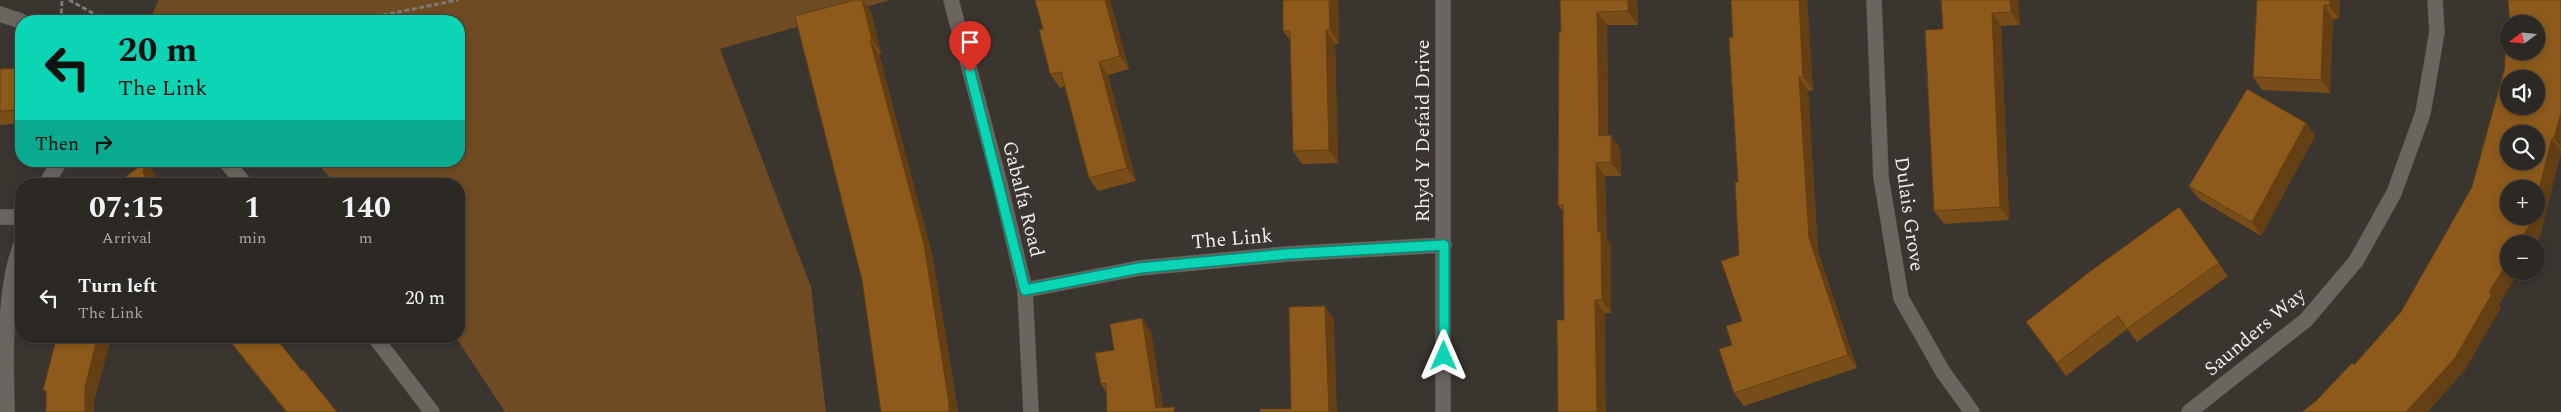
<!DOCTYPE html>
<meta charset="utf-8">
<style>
body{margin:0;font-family:Spectral,serif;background:#34302c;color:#f1f3f6;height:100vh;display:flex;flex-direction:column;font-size:19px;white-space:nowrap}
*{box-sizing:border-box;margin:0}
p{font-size:16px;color:#a6a6a6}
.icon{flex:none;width:28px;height:28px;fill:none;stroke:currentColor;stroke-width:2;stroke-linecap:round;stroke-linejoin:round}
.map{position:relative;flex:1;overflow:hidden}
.drawer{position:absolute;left:15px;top:178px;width:450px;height:165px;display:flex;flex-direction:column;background:#2c2824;border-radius:20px;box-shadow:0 2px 8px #0003,0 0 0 1px #484441}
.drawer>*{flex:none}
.top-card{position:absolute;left:15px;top:15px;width:450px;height:152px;border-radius:20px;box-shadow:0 2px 8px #0003,0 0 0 1px #484441;background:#0cd5b5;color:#111;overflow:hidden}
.needle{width:32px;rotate:254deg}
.buttons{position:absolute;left:2500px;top:15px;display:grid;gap:10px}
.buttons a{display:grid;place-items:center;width:45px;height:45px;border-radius:50%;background:#2c2824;box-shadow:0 2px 8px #0003,0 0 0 1px #484441;font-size:25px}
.pin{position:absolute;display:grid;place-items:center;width:42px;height:42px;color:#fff;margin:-51px -21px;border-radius:50% 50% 50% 0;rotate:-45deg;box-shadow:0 0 5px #0007}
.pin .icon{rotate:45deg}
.me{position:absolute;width:55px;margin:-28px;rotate:0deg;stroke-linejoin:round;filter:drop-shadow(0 0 4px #0008)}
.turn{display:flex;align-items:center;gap:18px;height:105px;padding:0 20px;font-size:22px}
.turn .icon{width:65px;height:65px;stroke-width:2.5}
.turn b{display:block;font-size:35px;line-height:42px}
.then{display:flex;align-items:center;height:48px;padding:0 20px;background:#0003;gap:10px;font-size:19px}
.eta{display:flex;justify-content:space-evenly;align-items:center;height:85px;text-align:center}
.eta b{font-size:30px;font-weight:700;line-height:35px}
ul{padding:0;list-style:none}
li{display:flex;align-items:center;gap:15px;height:70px;padding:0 20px}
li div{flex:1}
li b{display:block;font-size:19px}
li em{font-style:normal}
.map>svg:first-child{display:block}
.green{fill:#6f4b24}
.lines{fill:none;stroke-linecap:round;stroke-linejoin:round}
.minor-casing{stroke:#57534e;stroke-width:16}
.path{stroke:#7e7974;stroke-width:3;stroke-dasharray:5 2.5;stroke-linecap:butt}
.minor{stroke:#6b655f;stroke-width:15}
.wall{fill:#794d17}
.shaded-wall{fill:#633f13}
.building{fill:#8d5a1b;stroke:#633f13;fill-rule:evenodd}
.route-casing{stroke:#088a76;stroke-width:12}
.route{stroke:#0cd5b5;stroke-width:9}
.labels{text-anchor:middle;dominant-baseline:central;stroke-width:5;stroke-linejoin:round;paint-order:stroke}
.street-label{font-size:20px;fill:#efebe8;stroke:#3b3530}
</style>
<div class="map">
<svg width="2561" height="412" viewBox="0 0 2561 412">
<rect width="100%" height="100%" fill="#3b3530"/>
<!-- green -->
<path class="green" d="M 159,0 L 890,0 L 720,49 L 811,287 L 826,412 L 505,412 L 455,336 L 459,336 L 459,184 L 336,184 L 315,161 L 459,161 L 459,21 L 149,21 Z"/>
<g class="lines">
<defs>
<path id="minor" d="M 951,0 L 999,180 L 1025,290 L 1031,412
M 1443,0 L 1443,412
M 1874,0 L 1881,177 L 1901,298 L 1943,372 L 1972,412
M 0,14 L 21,21
M 225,161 L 245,184
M 46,184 L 60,161
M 0,217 L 21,217
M 1025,290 L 1140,268 L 1287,254 L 1444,245
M 374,336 L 432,412
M 7,412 C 6,363 3,290 21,245
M 2189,412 L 2306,320 L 2356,261 L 2394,193 L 2423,113 L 2437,32 L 2435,0"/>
</defs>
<!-- minor casing -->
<use href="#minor" class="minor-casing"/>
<!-- path -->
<path class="path" d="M 69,0 L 107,21
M 61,21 L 62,0
M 353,21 L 458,0"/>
<!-- minor -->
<use href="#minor" class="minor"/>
</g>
<!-- wall -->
<path class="wall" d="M 855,0 L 871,12 L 881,53 L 879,54 L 933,258 L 958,412 L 881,412 Z
M 1035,0 L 1110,0 L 1129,69 L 1108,75 L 1136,181 L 1098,191 L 1089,178 L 1065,86 L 1060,88 L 1050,74 L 1043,29 Z
M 1283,0 L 1338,0 L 1339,44 L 1335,44 L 1338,163 L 1302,164 L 1293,151 L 1290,40 L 1283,31 Z
M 1560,0 L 1637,0 L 1638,25 L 1607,25 L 1608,135 L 1620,148 L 1621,176 L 1605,176 L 1607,240 L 1611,245 L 1611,313 L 1605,313 L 1564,320 L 1563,212 L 1558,205 L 1561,32 Z
M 1731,0 L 1807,0 L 1813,90 L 1808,91 L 1818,251 L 1857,368 L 1744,406 L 1734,393 L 1732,345 L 1742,321 L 1739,255 L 1738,182 Z
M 2018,0 L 2020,25 L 2001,26 L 2009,220 L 1944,224 L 1934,211 L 1943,29 Z
M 2257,0 L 2340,0 L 2339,19 L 2333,19 L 2330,93 L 2262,90 L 2253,77 Z
M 2561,0 L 2561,152 L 2540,236 L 2535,244 L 2509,244 L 2509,271 L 2519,271 L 2499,304 L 2501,307 L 2464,371 L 2427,412 L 2302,412 L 2317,400 L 2354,365 L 2401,312 L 2472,187 L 2505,67 Z
M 0,69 L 21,74 L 21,123 L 0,125 Z
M 2306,123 L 2315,136 L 2261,236 L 2199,199 L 2189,186 Z
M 2179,207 L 2228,276 L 2137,342 L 2127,329 L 2066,376 L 2026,322 Z
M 1151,332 L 1163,407 L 1177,412 L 1106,392 L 1101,384 Z
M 225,336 L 274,336 L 302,371 L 337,412 L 286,412 Z"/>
<!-- shaded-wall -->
<path class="shaded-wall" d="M 862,0 L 871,12 L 881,53 L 872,40 Z
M 1105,0 L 1110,0 L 1129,69 L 1120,56 Z
M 1329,0 L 1338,0 L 1339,44 L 1330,30 Z
M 1628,0 L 1637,0 L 1638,25 L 1628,11 Z
M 1799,0 L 1807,0 L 1813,90 L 1803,77 Z
M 2010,0 L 2018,0 L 2020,25 L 2011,12 Z
M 2330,0 L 2340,0 L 2339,19 L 2330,6 Z
M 2324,5 L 2333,19 L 2330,93 L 2321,80 Z
M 1597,12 L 1607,25 L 1608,149 L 1599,136 Z
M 1992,13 L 2001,26 L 2009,220 L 2000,207 Z
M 1326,30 L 1335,44 L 1338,163 L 1329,150 Z
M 870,40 L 879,54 L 933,258 L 958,412 L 949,412 Z
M 1099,62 L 1108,75 L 1136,181 L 1127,168 Z
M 16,68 L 21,74 L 21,112 L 19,110 Z
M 1799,77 L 1808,91 L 1818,251 L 1857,368 L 1848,355 L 1809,238 Z
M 2561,113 L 2561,148 L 2554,138 Z
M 2306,123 L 2315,136 L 2261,236 L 2252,222 Z
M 1611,135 L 1620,148 L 1621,176 L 1611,162 Z
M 2552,138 L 2561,151 L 2561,152 L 2540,236 L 2535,244 L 2518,244 L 2532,216 L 2536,216 L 2536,201 Z
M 146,161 L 156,176 L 153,184 L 151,184 L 143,173 Z
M 1596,163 L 1605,176 L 1607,240 L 1611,245 L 1611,313 L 1602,300 L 1598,232 Z
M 2509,260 L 2509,271 L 2519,271 L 2499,304 L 2501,307 L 2464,371 L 2427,412 L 2406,412 L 2489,292 Z
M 1595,300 L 1605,313 L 1606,412 L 1597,412 Z
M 1325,306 L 1334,319 L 1337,412 L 1329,412 Z
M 1142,318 L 1151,332 L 1164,412 L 1156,408 Z
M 98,336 L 112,336 L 94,401 L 94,412 L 85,412 L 85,387 Z"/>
<!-- building -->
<path class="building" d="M 855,0 L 862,0 L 872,40 L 870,40 L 924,244 L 949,403 L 949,412 L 881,412 L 862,280 L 795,16 Z
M 1035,0 L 1105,0 L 1120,56 L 1099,62 L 1127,168 L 1089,178 L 1061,72 L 1050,74 L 1039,30 L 1043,29 Z
M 1283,0 L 1329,0 L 1330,30 L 1326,30 L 1329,150 L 1293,151 L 1290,31 L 1283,31 Z
M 1560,0 L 1628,0 L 1628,11 L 1597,12 L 1599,136 L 1611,135 L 1611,162 L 1596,163 L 1598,232 L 1601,232 L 1602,300 L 1595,300 L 1597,412 L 1558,412 L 1557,320 L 1564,320 L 1563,205 L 1558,205 L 1559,32 L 1561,32 Z
M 1731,0 L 1799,0 L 1803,77 L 1799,77 L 1809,238 L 1848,355 L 1734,393 L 1719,349 L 1732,345 L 1726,326 L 1742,321 L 1721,261 L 1739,255 L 1735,182 L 1738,182 L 1729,38 L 1733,37 Z
M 1941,0 L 2010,0 L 2011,12 L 1992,13 L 2000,207 L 1934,211 L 1925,30 L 1943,29 Z
M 2257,0 L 2330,0 L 2330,6 L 2324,5 L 2321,80 L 2253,77 Z
M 2508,0 L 2561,0 L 2561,113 L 2554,138 L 2552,138 L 2536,201 L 2536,189 L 2509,189 L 2509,216 L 2532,216 L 2531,223 L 2518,244 L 2509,244 L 2509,260 L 2489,292 L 2492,294 L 2455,358 L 2406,412 L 2302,412 L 2317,400 L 2352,363 L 2354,365 L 2401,312 L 2472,187 L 2505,67 L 2505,25 L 2509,25 L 2509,51 L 2536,51 L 2536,24 L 2510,24 ZM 2509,79 L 2536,79 L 2536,106 L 2509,106 ZM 2509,134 L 2536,134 L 2536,161 L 2509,161 Z
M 16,68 L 19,110 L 0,111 L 0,69 Z
M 2247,89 L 2306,123 L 2252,222 L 2189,186 Z
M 146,161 L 143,173 L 151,184 L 117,184 Z
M 2179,207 L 2219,263 L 2127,329 L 2118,316 L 2057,363 L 2026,322 L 2088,273 Z
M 1325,306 L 1329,412 L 1260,412 L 1260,409 L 1291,409 L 1289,307 Z
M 1142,318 L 1156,408 L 1174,407 L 1174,412 L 1107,412 L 1106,383 L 1101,384 L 1095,353 L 1114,350 L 1110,324 Z
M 57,336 L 98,336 L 85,387 L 85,412 L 46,412 L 46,391 L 43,390 Z
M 226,336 L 274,336 L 302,371 L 303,370 L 337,412 L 287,412 Z"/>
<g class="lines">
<defs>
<path id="route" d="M 970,72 L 1025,290 L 1140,268 L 1287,254 L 1444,245 L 1444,356"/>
</defs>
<!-- route casing -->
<use href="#route" class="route-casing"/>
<!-- route -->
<use href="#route" class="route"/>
</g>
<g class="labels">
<!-- street labels -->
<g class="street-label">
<text transform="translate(1423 131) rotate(-90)">Rhyd Y Defaid Drive</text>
<text transform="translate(1023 199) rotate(76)">Gabalfa Road</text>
<text transform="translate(1909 214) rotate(82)">Dulais Grove</text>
<text transform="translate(1232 239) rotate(-5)">The Link</text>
<text transform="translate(2255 332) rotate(-40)">Saunders Way</text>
</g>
</g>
</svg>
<div class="buttons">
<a><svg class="needle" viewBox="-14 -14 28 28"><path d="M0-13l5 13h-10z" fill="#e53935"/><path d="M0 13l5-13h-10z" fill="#a6a6a6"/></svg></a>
<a><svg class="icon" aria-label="sound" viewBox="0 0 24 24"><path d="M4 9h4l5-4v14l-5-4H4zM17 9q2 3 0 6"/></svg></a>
<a><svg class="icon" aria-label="search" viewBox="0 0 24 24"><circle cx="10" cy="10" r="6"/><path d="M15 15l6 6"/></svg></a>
<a>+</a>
<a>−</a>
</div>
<div class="pin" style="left:970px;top:72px;background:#d93025"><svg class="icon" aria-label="arrive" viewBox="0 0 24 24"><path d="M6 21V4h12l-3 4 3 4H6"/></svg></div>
<svg class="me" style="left:1444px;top:356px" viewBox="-20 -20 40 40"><path d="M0-17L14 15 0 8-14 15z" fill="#0cd5b5" stroke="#fff" stroke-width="4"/></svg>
<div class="top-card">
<div class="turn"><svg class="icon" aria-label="left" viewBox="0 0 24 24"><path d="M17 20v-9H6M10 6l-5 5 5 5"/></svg><div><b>20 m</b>The Link</div></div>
<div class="then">Then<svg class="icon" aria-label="right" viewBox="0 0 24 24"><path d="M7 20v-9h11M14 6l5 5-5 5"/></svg></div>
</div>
<section class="drawer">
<div class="eta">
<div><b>07:15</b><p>Arrival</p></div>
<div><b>1</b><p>min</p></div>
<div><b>140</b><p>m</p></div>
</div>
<ul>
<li><svg class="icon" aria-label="left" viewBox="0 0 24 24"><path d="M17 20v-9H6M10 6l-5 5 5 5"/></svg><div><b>Turn left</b><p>The Link</p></div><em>20 m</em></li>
</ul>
</section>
</div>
